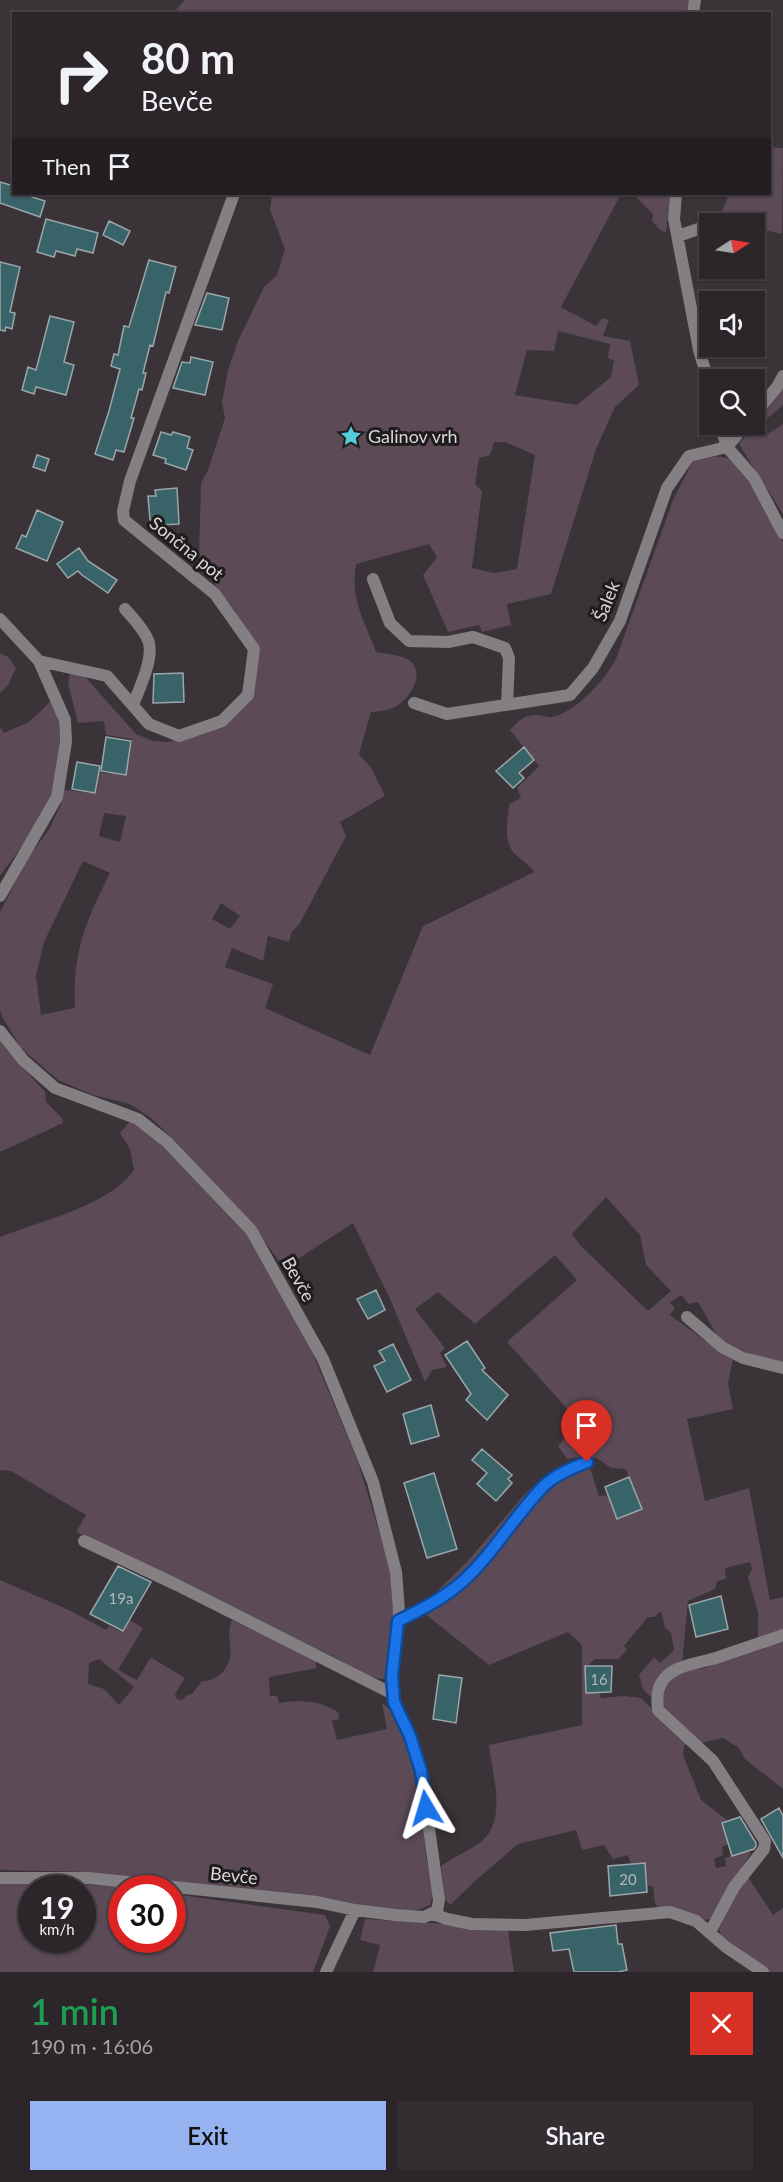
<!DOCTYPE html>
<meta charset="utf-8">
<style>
body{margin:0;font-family:Lato,sans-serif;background:#342e32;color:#f1f3f6;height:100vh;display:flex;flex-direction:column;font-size:22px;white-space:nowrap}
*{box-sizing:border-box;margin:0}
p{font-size:20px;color:#a6a5a8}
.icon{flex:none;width:33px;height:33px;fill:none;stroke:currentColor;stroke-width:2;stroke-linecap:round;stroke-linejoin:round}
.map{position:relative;height:1972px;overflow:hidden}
.details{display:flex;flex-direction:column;background:#2c262a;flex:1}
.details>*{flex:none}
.top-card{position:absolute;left:12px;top:12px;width:759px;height:183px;border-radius:0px;box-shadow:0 2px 4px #0004,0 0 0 2px #484347;background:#2c262a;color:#f1f3f6;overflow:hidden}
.needle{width:39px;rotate:78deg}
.tools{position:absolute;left:699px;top:213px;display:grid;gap:12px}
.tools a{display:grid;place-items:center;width:66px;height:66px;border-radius:0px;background:#2c262a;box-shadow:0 2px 4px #0004,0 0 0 2px #484347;font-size:30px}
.speed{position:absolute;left:18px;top:1875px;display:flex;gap:12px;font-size:30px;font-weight:700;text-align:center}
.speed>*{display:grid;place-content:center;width:78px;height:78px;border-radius:50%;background:#2c262a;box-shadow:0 2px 4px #0004,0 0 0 2px #484347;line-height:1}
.speed small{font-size:15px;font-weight:400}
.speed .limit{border:9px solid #d22;background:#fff;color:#111}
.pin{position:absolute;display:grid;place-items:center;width:51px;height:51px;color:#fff;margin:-62px -26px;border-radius:50% 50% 50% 0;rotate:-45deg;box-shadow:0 0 6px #0007}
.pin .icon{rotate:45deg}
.me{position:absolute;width:66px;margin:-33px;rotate:353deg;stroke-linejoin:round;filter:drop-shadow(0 0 4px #0008)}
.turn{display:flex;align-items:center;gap:21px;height:126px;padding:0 30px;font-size:27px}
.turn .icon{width:78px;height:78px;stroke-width:2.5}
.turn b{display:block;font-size:42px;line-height:51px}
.then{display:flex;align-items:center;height:57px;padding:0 30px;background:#0003;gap:12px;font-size:22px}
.round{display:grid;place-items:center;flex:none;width:63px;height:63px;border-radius:0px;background:#342e32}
.headline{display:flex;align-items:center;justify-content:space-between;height:102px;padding:0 30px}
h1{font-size:36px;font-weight:600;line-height:45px;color:#1e9e55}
.cta{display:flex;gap:12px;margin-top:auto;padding:12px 30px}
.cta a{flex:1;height:69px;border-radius:0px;background:#95b2f1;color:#111;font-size:24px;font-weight:600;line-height:69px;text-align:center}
.cta a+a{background:#342e32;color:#f1f3f6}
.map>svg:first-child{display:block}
.green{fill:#5c4a57;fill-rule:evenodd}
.building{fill:#386369;stroke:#9ba6a8;stroke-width:1.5}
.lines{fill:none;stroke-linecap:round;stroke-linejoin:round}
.street{stroke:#837f82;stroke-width:12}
.route-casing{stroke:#114b97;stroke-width:15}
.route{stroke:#1a73e8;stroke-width:10}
.labels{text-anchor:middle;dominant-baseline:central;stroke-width:6;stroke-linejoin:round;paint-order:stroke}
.number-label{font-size:15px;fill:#b2b9bd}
.poi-label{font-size:18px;fill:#dbd6d9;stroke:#1f1c1e;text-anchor:start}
.street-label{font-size:18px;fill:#dbd6d9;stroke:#1f1c1e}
</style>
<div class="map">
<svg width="783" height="1972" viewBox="0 0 783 1972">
<rect width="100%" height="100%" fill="#3a3338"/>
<!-- green -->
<path class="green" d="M 185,0 L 690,0 L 688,14 L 172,14 Z
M 770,147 L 783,148 L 782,234 L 755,228 L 754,224 L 741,223 L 720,217 L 729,194 L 770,194 Z
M 272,194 L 621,194 L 561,307 L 596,326 L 602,318 L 609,320 L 603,336 L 630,341 L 639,385 L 615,407 L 596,449 L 551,594 L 507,604 L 511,625 L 482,632 L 479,625 L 448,632 L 423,575 L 437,557 L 429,544 L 356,564 C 350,600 364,619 376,652 C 386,654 402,655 409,660 C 428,675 407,704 390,709 C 384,711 377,711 371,712 L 359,754 L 371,768 L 385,796 L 340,822 L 346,836 L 299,925 L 292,931 L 289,942 L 268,936 L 263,961 L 232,948 L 225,967 L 273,984 L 265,1008 L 370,1055 L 423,926 L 534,872 C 529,864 523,862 516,855 C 502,842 508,821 509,804 L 521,798 L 517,788 L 539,766 L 510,730 C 519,721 523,715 537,715 C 541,715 546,717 551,717 C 575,713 605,680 616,659 L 673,500 L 693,461 C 707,457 721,453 734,461 C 749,470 773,524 783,542 L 783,1364 L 756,1357 L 719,1339 L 698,1302 L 689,1304 L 681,1295 L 670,1303 L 675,1308 L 670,1315 L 704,1340 L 733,1359 L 728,1383 L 733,1409 L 687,1419 L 705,1501 L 749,1488 L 770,1600 L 783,1597 L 783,1631 L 758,1639 L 758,1613 L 748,1577 L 752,1569 L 750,1562 L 725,1568 L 726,1579 L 717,1581 L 715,1589 L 688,1601 L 682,1664 L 656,1682 L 651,1697 L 643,1689 L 639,1675 L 654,1657 L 660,1663 L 674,1650 L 671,1633 L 665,1628 L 661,1611 L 654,1617 L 648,1617 L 624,1646 L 627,1649 L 619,1659 L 595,1659 L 587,1666 L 588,1691 L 599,1691 L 601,1698 L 624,1696 L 641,1698 L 687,1744 L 684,1746 L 683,1755 L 701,1800 L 727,1820 L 723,1822 L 729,1844 L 722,1847 L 723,1855 L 714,1859 L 716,1868 L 726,1866 L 725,1858 L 748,1851 L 751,1853 L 710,1919 L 703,1920 L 659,1909 L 655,1903 L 653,1887 L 647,1885 L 645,1863 L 631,1864 L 628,1855 L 613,1859 L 604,1845 L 582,1850 L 576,1830 L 518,1844 L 473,1883 L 450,1905 L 444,1898 L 441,1866 C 454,1857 468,1851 481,1842 C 508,1820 492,1775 489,1745 L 582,1725 L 582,1645 L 568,1632 L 489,1665 L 419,1609 L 467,1562 L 523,1496 L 538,1482 L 558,1472 L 589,1465 L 599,1496 L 609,1495 L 620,1519 L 642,1509 L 626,1469 L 611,1468 L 597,1458 L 579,1457 L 567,1459 L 558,1446 L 568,1435 L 581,1447 L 590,1434 L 507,1342 L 577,1280 L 555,1255 L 475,1324 L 438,1292 L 415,1309 L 445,1348 L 440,1353 L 447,1367 L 432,1370 L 425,1382 L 390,1299 L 353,1223 L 284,1268 L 255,1228 L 171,1137 L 151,1118 L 130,1104 L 93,1095 L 58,1080 L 21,1048 L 3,1018 L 0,1010 L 0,912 L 28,858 L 50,828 L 61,804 L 64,790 L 96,793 L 100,773 L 126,774 L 132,739 L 106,735 L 104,721 L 78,723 L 68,683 L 70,674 L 79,673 L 87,679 L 136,734 L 153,741 L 168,742 L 201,735 L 222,721 L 241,693 L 246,677 L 248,649 L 246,635 L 235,611 L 203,569 L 199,556 L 201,483 L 208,470 L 225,418 L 222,402 L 228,370 L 238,341 L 264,287 L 277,275 L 285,249 L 270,210 ZM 558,331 L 610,344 L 608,358 L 614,360 L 611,377 L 577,405 L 515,395 L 527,350 L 554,351 ZM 494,442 L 505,442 L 535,455 L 517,569 L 494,573 L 472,568 L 482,491 L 475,484 L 479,458 L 490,455 ZM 104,813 L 126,816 L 120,842 L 99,836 ZM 83,861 L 110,873 C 86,921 72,952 75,1008 L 41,1015 L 36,976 L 44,942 ZM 221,903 L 240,916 L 230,929 L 212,919 ZM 606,1197 L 640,1235 L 646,1265 L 671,1291 L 648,1311 L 580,1245 L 572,1234 Z
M 633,194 L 670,194 L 666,233 L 659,229 L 652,221 L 653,214 Z
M 783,388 L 783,405 L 758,426 L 766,435 L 783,424 L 783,514 L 740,446 L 740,442 L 752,430 Z
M 0,653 L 8,657 L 16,668 L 8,685 L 0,693 Z
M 52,700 L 59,722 L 60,755 L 51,798 L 38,824 L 0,876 L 0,727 L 4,733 L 29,722 Z
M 0,1039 L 6,1049 L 45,1092 L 46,1102 L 62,1118 L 63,1123 L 0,1152 Z
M 130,1121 L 150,1134 L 245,1231 L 276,1281 L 313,1354 L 358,1462 L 390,1568 L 393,1610 L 387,1678 C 371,1682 351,1666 338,1659 L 76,1532 L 86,1515 L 11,1471 L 0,1470 L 0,1237 C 40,1221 109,1206 134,1170 L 130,1149 L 120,1133 Z
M 0,1580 L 71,1611 L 106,1630 L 109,1626 L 119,1631 L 126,1618 L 143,1628 L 118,1670 L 137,1680 L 149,1660 L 152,1658 L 185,1678 L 175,1694 L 177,1699 L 182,1700 L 187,1695 L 192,1694 L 202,1681 C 215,1682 227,1671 230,1658 C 232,1646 226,1632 232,1620 L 315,1660 L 317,1668 L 269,1677 L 270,1696 L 277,1696 L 279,1703 C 300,1700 319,1700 338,1712 L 339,1719 L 332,1721 L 337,1740 L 387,1729 L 382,1703 C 391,1708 396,1719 401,1729 C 421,1770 421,1811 426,1855 C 428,1873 437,1887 430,1905 L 418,1910 L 394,1910 L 90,1872 L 0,1870 ZM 99,1659 L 134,1687 L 119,1705 L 104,1689 L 88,1684 L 89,1663 Z
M 783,1639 L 783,1789 L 745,1759 L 739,1748 L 723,1738 L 701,1743 L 668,1716 L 661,1702 L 661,1689 L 671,1678 L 686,1670 L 705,1668 Z
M 746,1874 L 773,1915 L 783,1908 L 783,1972 L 769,1972 L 721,1935 L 719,1929 Z
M 0,1883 L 68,1883 L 130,1888 L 122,1888 L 122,1940 L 172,1940 L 173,1894 L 325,1915 L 330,1926 L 313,1972 L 0,1972 ZM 32,1888 L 82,1888 L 82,1940 L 32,1940 Z
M 365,1919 L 446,1924 L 508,1930 L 514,1972 L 373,1972 L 380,1945 L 360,1940 Z"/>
<!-- building -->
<path class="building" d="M 0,182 L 14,186 L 14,194 L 33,194 L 32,197 L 45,201 L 40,217 L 0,203 Z
M 46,219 L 98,233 L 93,253 L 77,249 L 75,256 L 56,251 L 54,257 L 37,252 Z
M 109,221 L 130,231 L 123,245 L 103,235 Z
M 149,260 L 176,267 L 169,293 L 166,292 L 153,346 L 150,345 L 143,373 L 146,373 L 142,390 L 139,389 L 131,418 L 134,418 L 124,452 L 116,450 L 113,460 L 95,454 L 109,411 L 120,369 L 111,366 L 114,354 L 118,355 L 124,326 L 129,327 Z
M 0,262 L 20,267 L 10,312 L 15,313 L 12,329 L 6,327 L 5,331 L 0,330 Z
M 207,293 L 229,298 L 222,330 L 195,325 Z
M 50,316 L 74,322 L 64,362 L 74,365 L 66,395 L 36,387 L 34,394 L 22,390 L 28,367 L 36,370 Z
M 191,357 L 213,362 L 205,395 L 173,388 L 182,362 L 190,363 Z
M 161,432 L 171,435 L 173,432 L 190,437 L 187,448 L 193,450 L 186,470 L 165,463 L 166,459 L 153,455 Z
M 37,455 L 49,459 L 45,471 L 33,467 Z
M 177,488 L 179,524 L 161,525 L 161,519 L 150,520 L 148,496 L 156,496 L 155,490 Z
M 37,510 L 63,522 L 47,561 L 16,548 L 22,535 L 26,537 Z
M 79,548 L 88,561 L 117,580 L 108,593 L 82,575 L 78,571 L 68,578 L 57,564 Z
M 183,673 L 184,702 L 153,703 L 154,674 Z
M 106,737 L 131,741 L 126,775 L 101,771 Z
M 524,747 L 534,760 L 519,773 L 524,778 L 513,788 L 496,771 Z
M 77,762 L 100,766 L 95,793 L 72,789 Z
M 376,1290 L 385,1310 L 368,1319 L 357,1299 Z
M 467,1341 L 485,1368 L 482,1370 L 508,1395 L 487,1420 L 466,1400 L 471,1394 L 445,1355 Z
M 393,1344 L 411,1380 L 387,1392 L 374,1366 L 385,1361 L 379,1351 Z
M 431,1405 L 439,1436 L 411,1444 L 403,1414 Z
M 482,1449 L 512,1475 L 508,1479 L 512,1483 L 496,1501 L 477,1484 L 487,1473 L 472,1460 Z
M 434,1473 L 457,1549 L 427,1558 L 404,1483 Z
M 629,1477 L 642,1509 L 617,1519 L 605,1487 Z
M 118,1566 L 151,1582 L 123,1631 L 90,1614 Z
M 721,1596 L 728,1629 L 696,1637 L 689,1605 Z
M 585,1666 L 612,1666 L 611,1692 L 586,1693 Z
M 439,1675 L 462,1678 L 456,1723 L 433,1719 Z
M 779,1808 L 783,1816 L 783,1858 L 761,1819 Z
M 740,1817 L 756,1843 L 756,1846 L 754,1849 L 732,1856 L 722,1823 Z
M 645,1863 L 647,1892 L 610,1896 L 608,1866 Z
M 616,1925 L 618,1944 L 622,1944 L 627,1970 L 618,1972 L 574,1972 L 569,1949 L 553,1951 L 550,1933 Z"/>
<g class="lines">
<!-- street -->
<path class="street" d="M 693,14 L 695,0
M 676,194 L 674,219 L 699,350 L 710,387
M 678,236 L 710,225
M 754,415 L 777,387 L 783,376
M 720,424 L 727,447 L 754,478 L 783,533
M 373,579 L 390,623 L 409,641 L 448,642 L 473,637 L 505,648 L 509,658 L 507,705
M 125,609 C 133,618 143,628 148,640 C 155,657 139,689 133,705
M 0,619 L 39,661 L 65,720 L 66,742 L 57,797 L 0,896
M 39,661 L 107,676 L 149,724 L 179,736 L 222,721 L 248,695 L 254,649 L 215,594 L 124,520 L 123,511 L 130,481 L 234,194
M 414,703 L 447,714 L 570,695 L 593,668 L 620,621 L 667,488 L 689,456 L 727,447 L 746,424
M 0,1031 L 23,1060 L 55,1088 L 138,1119 L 167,1142 L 251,1230 L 323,1359 L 373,1482 L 396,1572 L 399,1611 L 392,1676 L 394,1702 L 410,1736 L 421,1771 L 439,1900 L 437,1911 L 424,1917 L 395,1915 L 355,1910 L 317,1902 L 89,1878 L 0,1878
M 687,1317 L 722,1347 L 743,1358 L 783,1368
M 84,1541 L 177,1585 L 393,1694
M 398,1621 C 420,1610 443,1599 462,1582 C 492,1555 512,1520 540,1490 C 553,1476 570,1469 587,1462
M 433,1914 L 447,1919 L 472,1924 L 525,1925 L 670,1912 L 696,1921 L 726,1947 L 763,1972
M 710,1932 L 734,1887 L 764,1849 L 765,1841 L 713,1761 L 658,1710 C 657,1699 656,1689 664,1679 C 675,1665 699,1663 716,1658 C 738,1650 761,1643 783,1635
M 326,1972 L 355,1910"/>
</g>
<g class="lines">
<defs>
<path id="route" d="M 426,1808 L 421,1771 L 410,1736 L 394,1702 L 392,1676 L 398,1621 C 420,1610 443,1599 462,1582 C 492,1555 512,1520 540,1490 C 552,1476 570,1469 587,1462"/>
</defs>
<!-- route casing -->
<use href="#route" class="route-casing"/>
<!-- route -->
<use href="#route" class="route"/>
</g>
<!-- icons -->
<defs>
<symbol id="sight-bare" viewBox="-9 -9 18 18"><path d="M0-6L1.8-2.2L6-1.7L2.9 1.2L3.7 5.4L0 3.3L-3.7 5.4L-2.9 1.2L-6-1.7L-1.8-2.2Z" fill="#53cbdb" stroke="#1f1c1e" stroke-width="2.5" paint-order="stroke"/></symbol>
</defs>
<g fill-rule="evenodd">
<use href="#sight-bare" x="336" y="421" width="30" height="30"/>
</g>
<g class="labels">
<!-- number labels -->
<g class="number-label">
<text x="121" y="1598">19a</text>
<text x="599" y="1679">16</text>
<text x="628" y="1879">20</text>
</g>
<!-- poi labels -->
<g class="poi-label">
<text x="368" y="436">Galinov vrh</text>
</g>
<!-- street labels -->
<g class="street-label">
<text transform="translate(187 548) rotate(39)">Sončna pot</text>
<text transform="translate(606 601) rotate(-68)">Šalek</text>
<text transform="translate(299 1279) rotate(61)">Bevče</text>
<text transform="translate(234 1875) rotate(6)">Bevče</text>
</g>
</g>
</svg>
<div class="tools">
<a><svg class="needle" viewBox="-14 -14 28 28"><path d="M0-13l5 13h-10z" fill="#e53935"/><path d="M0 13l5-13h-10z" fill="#a6a5a8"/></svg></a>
<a><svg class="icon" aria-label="sound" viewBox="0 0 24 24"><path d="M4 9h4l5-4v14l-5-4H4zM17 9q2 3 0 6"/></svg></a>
<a><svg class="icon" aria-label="search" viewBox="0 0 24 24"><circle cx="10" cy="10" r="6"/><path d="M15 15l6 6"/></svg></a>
</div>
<div class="speed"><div>19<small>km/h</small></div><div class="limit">30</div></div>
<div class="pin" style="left:587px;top:1462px;background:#d93025"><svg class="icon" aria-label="arrive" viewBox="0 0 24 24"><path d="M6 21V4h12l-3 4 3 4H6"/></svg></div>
<svg class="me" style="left:426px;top:1808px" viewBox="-20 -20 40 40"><path d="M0-17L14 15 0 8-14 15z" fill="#1a73e8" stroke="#fff" stroke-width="4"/></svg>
<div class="top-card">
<div class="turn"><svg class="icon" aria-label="right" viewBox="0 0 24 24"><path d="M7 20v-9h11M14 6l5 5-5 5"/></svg><div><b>80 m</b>Bevče</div></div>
<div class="then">Then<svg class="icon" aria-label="arrive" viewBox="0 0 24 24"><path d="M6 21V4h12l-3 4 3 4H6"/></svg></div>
</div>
</div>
<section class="details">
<div class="headline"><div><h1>1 min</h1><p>190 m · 16:06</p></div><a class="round" style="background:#d93025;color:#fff"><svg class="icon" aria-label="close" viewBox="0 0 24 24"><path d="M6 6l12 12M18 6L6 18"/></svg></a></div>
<div class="cta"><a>Exit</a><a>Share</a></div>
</section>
